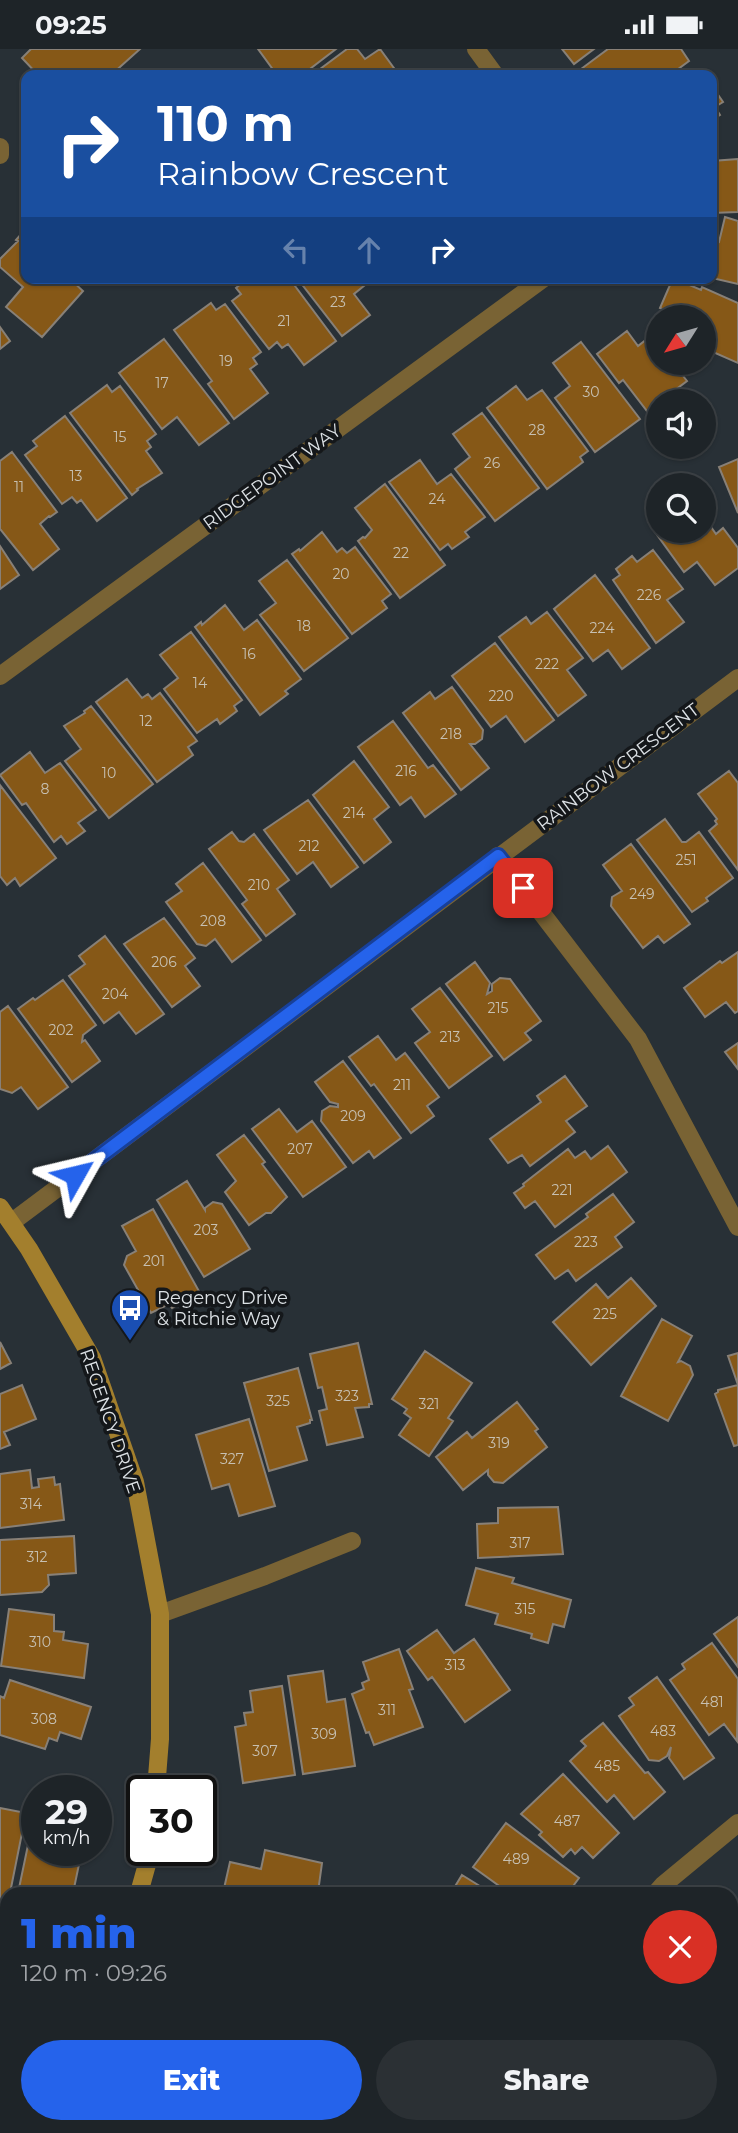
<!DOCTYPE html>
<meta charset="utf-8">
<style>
body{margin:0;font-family:Montserrat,sans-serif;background:#2b3034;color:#f1f3f6;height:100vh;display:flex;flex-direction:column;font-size:26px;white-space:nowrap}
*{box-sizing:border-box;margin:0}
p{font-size:23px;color:#a1a4a8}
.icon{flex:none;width:38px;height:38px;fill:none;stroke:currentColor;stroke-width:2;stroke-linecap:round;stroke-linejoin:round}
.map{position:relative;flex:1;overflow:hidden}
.drawer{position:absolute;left:0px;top:1838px;width:738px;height:247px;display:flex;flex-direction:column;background:#1e2428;border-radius:21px 21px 0 0;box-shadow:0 2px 5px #0004,0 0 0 2px #3c4145}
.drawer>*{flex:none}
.banner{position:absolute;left:21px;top:21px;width:696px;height:214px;border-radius:14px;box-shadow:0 2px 5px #0004,0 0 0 2px #3c4145;background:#1a4fa0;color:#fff;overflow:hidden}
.needle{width:46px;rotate:233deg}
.buttons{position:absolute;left:646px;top:256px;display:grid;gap:14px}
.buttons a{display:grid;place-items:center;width:70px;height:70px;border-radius:50%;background:#1e2428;box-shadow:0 2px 5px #0004,0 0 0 2px #3c4145;font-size:35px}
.speed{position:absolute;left:21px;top:1726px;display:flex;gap:14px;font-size:35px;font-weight:700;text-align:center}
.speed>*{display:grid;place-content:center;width:91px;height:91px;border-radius:50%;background:#1e2428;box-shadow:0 2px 5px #0004,0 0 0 2px #3c4145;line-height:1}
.speed small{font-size:18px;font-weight:400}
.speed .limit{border:4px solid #111;border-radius:10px;background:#fff;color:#111}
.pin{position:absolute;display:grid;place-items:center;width:60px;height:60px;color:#fff;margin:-30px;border-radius:14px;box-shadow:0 4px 10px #0006}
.me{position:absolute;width:77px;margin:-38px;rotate:53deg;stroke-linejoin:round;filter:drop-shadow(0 0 5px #0008)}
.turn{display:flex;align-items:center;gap:24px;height:147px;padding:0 21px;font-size:32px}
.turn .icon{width:91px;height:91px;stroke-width:2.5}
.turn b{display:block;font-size:49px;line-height:60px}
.lanes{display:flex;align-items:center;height:66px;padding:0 21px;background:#0003;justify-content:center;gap:35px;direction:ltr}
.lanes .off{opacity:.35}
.round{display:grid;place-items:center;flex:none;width:74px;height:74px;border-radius:37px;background:#2b3034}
.headline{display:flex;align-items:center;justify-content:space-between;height:119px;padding:0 21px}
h1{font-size:42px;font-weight:800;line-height:52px;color:#2563eb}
.cta{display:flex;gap:14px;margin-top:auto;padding:14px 21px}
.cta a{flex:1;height:80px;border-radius:42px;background:#2563eb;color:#fff;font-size:28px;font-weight:800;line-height:80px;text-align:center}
.cta a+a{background:#2b3034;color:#f1f3f6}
.status{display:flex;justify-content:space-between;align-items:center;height:49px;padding:0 35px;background:#1e2428;direction:ltr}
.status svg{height:19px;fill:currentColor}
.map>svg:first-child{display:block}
.building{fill:#865817;stroke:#888077;stroke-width:2}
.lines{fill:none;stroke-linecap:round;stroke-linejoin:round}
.street{stroke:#796334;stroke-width:18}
.secondary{stroke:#a37f2d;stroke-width:18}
.route-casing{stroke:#184099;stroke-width:18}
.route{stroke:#2563eb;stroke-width:12}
.labels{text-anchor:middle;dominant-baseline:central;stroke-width:7;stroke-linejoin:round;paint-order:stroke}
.number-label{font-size:14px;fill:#c7c0b2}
.street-label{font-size:18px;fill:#dde2e6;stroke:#14171a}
.poi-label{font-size:18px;fill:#dde2e6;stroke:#14171a;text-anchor:start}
</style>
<div class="status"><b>09:25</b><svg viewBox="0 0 49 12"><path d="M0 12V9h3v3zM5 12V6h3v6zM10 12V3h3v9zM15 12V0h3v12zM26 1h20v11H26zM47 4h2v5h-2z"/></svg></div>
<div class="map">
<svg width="738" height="2084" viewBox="0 0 738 2084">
<rect width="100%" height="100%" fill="#283036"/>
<!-- building -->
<path class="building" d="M 31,0 L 140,0 L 111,26 L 38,26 L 22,9 Z
M 258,0 L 336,0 L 302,26 L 277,26 Z
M 347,0 L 357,0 L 365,10 L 380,0 L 399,26 L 312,26 Z
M 562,0 L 594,0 L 574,15 Z
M 608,0 L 681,0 L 689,12 L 670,26 L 580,26 L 577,23 Z
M 712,37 L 723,53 L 715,58 L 720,66 L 712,71 Z
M 738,110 L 738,163 L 712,164 L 712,112 Z
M 725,168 L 738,172 L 738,235 L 712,229 L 712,191 L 719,193 Z
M 23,183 L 26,186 L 26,229 L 69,229 L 83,242 L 42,288 L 6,258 L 23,238 L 0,218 L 0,210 L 18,192 L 16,191 Z
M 248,229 L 289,229 L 336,292 L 304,316 L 288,295 L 282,299 L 277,293 L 269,300 L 232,252 L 241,245 L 236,239 Z
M 297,229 L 368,229 L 370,232 L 354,245 L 370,266 L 342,287 Z
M 673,229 L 701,241 L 702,238 L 738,254 L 738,314 L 704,299 L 704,268 L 680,268 L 660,259 Z
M 211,254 L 216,261 L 225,255 L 261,303 L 253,309 L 257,315 L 250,320 L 268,344 L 234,370 L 208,335 L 212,332 L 174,281 Z
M 0,278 L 10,292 L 0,300 Z
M 627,282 L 638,297 L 652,286 L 658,294 L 658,313 L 672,313 L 687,332 L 647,362 L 623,331 L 619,334 L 597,305 Z
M 164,290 L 229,374 L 199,396 L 177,368 L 162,380 L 119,324 Z
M 581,293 L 640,370 L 595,403 L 555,349 L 570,337 L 553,314 Z
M 107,336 L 112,343 L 120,337 L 156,385 L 147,392 L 151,398 L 146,402 L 162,424 L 137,440 L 138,441 L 132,446 L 70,364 Z
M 516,337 L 527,351 L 542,341 L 588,402 L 580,408 L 583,413 L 547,440 L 487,359 Z
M 482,364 L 539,439 L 495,472 L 455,420 L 470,408 L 453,385 Z
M 65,367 L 127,449 L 97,472 L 81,451 L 77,454 L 72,448 L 62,455 L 25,406 L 37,397 L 33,392 Z
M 12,403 L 57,463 L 50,468 L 49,467 L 40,475 L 59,500 L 33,521 L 0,480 L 0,412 Z
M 738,410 L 738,464 L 719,418 Z
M 420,411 L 437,435 L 451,425 L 485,468 L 465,483 L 469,488 L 452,500 L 448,495 L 440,501 L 389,433 Z
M 385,435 L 445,516 L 400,549 L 358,492 L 363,488 L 365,489 L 372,481 L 355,459 Z
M 704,468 L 716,485 L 723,479 L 738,499 L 738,519 L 715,536 L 697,513 L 684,523 L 655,483 L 658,480 L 704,481 Z
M 322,483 L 337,503 L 342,499 L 347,504 L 355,498 L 391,545 L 382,552 L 387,559 L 352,585 L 292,505 L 299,500 L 300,502 Z
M 0,497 L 19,526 L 0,540 Z
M 653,501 L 683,540 L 667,551 L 684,573 L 656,594 L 613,531 L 620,526 L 616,520 L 632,507 L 637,513 Z
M 287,511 L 348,589 L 304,622 L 260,566 L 276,554 L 259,532 Z
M 595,526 L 650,599 L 622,620 L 608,601 L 593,612 L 554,560 Z
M 225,556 L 244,581 L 257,571 L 301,630 L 285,642 L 288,645 L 260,666 L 195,578 L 201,573 L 202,576 Z
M 547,563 L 583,609 L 567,621 L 586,646 L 558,667 L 499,588 L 526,568 L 531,575 Z
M 191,583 L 242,651 L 234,657 L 237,662 L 220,675 L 217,670 L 197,684 L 164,640 L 178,629 L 160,606 Z
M 495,594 L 554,671 L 525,693 L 506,667 L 491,678 L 452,627 Z
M 127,630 L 142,649 L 148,645 L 152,650 L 160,644 L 197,692 L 188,698 L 193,706 L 157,733 L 96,653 Z
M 452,638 L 483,681 L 482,690 L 475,695 L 470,695 L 489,719 L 461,741 L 403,664 L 430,643 L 435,650 Z
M 91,657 L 153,735 L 109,769 L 65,712 L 81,700 L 64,677 L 85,664 L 84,662 Z
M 393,672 L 428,719 L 433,716 L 456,745 L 425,768 L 411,748 L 400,756 L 358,698 Z
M 30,703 L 45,724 L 60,714 L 96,761 L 78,774 L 85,782 L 67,795 L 61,787 L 54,793 L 26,754 L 22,756 L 0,726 Z
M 354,712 L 389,758 L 374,770 L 391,793 L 364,814 L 313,746 Z
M 729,722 L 738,734 L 738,821 L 709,782 L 717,775 L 715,772 L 717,770 L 698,745 Z
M 0,736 L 56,809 L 20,837 L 15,829 L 7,836 L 0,827 Z
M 308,751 L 358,818 L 331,838 L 313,813 L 297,825 L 264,781 Z
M 665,770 L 682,793 L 686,793 L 699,783 L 733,829 L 706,849 L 708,852 L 692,863 L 637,791 Z
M 232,783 L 239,792 L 244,793 L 254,785 L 289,831 L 277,840 L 295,865 L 266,887 L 242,855 L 247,851 L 209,800 Z
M 631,795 L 690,875 L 664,894 L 658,887 L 643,899 L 611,857 L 612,848 L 622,842 L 603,816 Z
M 203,814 L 261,891 L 232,913 L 215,890 L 206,897 L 197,895 L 166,853 L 182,842 L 176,835 Z
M 164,869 L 195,909 L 185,917 L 200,937 L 172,958 L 124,895 Z
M 105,887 L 164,965 L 136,985 L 119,963 L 104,974 L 69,927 L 85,915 L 79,907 Z
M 738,903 L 738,962 L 735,964 L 726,953 L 705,968 L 684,939 L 720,912 L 722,914 Z
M 475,913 L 490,934 L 487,945 L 492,942 L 492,935 L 500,929 L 510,930 L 541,972 L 525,984 L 531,991 L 504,1011 L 446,935 Z
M 63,931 L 96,976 L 83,986 L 82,993 L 85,991 L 100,1012 L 72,1033 L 18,960 L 33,949 L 35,951 Z
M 440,939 L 492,1007 L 449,1039 L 415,994 L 430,983 L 412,960 Z
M 8,957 L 68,1038 L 38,1060 L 21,1038 L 12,1044 L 0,1040 L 0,963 Z
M 378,987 L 396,1011 L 405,1004 L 439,1048 L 427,1057 L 434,1067 L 411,1084 L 374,1035 L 371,1037 L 349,1008 Z
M 738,994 L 738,1020 L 725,1003 Z
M 343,1012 L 401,1089 L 374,1109 L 369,1102 L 353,1114 L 321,1072 L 322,1062 L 330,1057 L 338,1058 L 338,1055 L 330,1053 L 315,1033 Z
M 565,1027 L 587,1057 L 566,1072 L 575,1083 L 530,1117 L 522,1106 L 508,1114 L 490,1090 L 541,1053 L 537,1047 Z
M 279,1060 L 297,1083 L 312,1072 L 346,1118 L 303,1148 L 252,1080 Z
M 244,1086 L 265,1113 L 262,1115 L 287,1148 L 271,1164 L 266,1164 L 249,1176 L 225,1143 L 236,1132 L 217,1106 Z
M 608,1097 L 627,1123 L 555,1178 L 535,1152 L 525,1159 L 514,1144 L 524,1137 L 523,1135 L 568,1100 L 575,1109 L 585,1102 L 591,1110 Z
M 187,1132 L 205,1161 L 205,1159 L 213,1153 L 222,1155 L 250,1200 L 204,1228 L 157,1151 Z
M 613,1145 L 634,1173 L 615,1188 L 622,1198 L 576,1232 L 568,1221 L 555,1230 L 536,1206 L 588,1168 L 586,1165 Z
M 153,1160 L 200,1244 L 172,1259 L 169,1255 L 151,1264 L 124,1216 L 127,1207 L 136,1202 L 122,1177 Z
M 631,1229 L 656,1257 L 591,1316 L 553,1273 L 596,1235 L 608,1249 Z
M 662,1270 L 692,1287 L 678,1313 L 681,1312 L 690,1317 L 693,1326 L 668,1372 L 621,1347 Z
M 0,1293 L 11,1314 L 0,1320 Z
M 358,1294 L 372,1355 L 369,1355 L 369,1358 L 355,1359 L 363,1388 L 327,1396 L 319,1362 L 327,1360 L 322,1338 L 318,1339 L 310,1305 Z
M 425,1302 L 472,1334 L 448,1369 L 453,1372 L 429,1407 L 399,1386 L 411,1369 L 404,1364 L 407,1360 L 392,1350 Z
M 738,1304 L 738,1396 L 734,1397 L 715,1345 L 718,1343 L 718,1341 L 738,1336 L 728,1307 Z
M 298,1319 L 312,1371 L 310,1371 L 310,1374 L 297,1378 L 307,1411 L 269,1422 L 244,1334 Z
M 22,1336 L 36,1370 L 4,1383 L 10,1396 L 0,1400 L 0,1345 Z
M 517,1353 L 538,1380 L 535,1382 L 547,1398 L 503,1434 L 494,1433 L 488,1426 L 488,1421 L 463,1441 L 436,1408 L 467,1383 L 472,1389 Z
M 249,1370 L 275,1457 L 239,1467 L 229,1435 L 212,1440 L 196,1386 Z
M 30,1421 L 32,1439 L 39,1438 L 38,1430 L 54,1428 L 55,1436 L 60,1435 L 64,1471 L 0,1479 L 0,1425 Z
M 558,1458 L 563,1505 L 478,1509 L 477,1475 L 498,1474 L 498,1459 Z
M 74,1487 L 76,1524 L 48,1526 L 49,1536 L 42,1543 L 0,1546 L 0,1491 Z
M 476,1519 L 514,1529 L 512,1534 L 571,1551 L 564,1578 L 553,1575 L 548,1594 L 531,1589 L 532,1585 L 495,1575 L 498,1565 L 466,1556 Z
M 9,1560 L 54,1566 L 54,1582 L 64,1583 L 63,1591 L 88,1595 L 84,1629 L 1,1617 Z
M 738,1568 L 738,1618 L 714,1585 Z
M 437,1581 L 454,1604 L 474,1590 L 510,1641 L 465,1673 L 432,1628 L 428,1631 L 407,1602 Z
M 712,1594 L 738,1630 L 737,1692 L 724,1675 L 709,1686 L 670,1631 L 685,1620 L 682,1615 Z
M 399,1600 L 413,1640 L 409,1641 L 423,1678 L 374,1696 L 369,1683 L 366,1684 L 352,1645 L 364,1640 L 362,1634 L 369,1631 L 363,1613 Z
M 323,1622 L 327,1653 L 345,1650 L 355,1717 L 303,1725 L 288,1627 Z
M 657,1628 L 714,1709 L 684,1730 L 669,1709 L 671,1698 L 667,1707 L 659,1712 L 649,1711 L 619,1667 L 634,1656 L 629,1649 Z
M 10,1631 L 91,1658 L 81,1690 L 60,1683 L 57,1692 L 49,1689 L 45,1700 L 0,1686 L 0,1647 L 4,1649 Z
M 282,1637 L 295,1726 L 243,1734 L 235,1678 L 246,1676 L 244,1664 L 253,1663 L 250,1642 Z
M 603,1674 L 645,1724 L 648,1723 L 665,1743 L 634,1770 L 614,1746 L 607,1753 L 570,1712 L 586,1697 L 581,1692 Z
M 563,1725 L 619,1784 L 593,1809 L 582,1798 L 575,1805 L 571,1800 L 563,1808 L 539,1786 L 542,1783 L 521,1765 Z
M 0,1759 L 26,1764 L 10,1844 L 7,1844 L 7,1858 L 0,1856 Z
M 506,1774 L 579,1829 L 568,1844 L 509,1844 L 473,1818 Z
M 32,1777 L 37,1778 L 37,1801 L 82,1801 L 73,1844 L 18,1844 Z
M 265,1801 L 322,1814 L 319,1836 L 315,1844 L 223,1844 L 230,1813 L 261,1820 Z
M 462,1826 L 491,1844 L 451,1844 Z
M 732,1897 L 738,1903 L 738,1970 L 732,1964 Z
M 732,1974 L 738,1979 L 738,2026 L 732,2021 Z
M 350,2077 L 402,2077 L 414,2084 L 347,2084 Z
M 416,2077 L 444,2077 L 440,2084 L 428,2084 Z
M 664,2077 L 673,2084 L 617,2084 L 609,2078 Z
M 674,2077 L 709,2077 L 704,2084 L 682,2084 Z"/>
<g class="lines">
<!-- street -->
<path class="street" d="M 476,0 L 495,26
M 0,98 L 0,106
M 0,627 L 544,229
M 498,807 L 638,990 L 738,1178
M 12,1173 L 738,629
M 160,1565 L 265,1527 L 352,1492
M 656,1844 L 663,1836 L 738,1774
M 0,1919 L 7,1922
M 518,2084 L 522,2077"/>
<!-- secondary -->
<path class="secondary" d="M 0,1158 L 29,1200 L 92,1309 L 135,1433 L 160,1565 L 160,1690 L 156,1741
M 139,1844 L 151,1801
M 126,2077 L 139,2084
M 37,2084 L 41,2077"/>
</g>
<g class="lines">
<defs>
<path id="route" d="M 75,1126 L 498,807 L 523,839"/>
</defs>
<!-- route casing -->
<use href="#route" class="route-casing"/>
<!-- route -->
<use href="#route" class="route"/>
</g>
<!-- icons -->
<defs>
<symbol id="bus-pin" viewBox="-11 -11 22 30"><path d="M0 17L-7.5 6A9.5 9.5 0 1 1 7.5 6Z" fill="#1a4fb4" stroke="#14171a"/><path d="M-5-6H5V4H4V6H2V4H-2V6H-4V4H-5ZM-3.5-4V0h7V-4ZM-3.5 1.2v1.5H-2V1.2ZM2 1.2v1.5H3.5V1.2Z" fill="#fff"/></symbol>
</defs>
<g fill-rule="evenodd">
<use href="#bus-pin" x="108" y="1237" width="44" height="60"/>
</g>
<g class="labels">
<!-- number labels -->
<g class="number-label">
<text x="338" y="253">23</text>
<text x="284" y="272">21</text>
<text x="226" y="312">19</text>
<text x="162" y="334">17</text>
<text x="591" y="343">30</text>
<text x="537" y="381">28</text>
<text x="120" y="388">15</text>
<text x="492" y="414">26</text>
<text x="76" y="427">13</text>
<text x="19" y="438">11</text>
<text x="437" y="450">24</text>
<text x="401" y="504">22</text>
<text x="341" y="525">20</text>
<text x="649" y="546">226</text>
<text x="304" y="577">18</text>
<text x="602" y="579">224</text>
<text x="249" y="605">16</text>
<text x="547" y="615">222</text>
<text x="200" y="634">14</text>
<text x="501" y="647">220</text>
<text x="146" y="672">12</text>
<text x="451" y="685">218</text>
<text x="406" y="722">216</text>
<text x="109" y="724">10</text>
<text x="45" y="740">8</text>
<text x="354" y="764">214</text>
<text x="309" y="797">212</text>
<text x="686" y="811">251</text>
<text x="259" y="836">210</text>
<text x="642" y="845">249</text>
<text x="213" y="872">208</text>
<text x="164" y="913">206</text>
<text x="115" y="945">204</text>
<text x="498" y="959">215</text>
<text x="61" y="981">202</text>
<text x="450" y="988">213</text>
<text x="402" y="1036">211</text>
<text x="353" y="1067">209</text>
<text x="300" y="1100">207</text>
<text x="562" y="1141">221</text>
<text x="206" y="1181">203</text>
<text x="586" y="1193">223</text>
<text x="154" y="1212">201</text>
<text x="605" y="1265">225</text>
<text x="347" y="1347">323</text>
<text x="278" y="1352">325</text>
<text x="429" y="1355">321</text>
<text x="499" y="1394">319</text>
<text x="232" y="1410">327</text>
<text x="31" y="1455">314</text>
<text x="520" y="1494">317</text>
<text x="37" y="1508">312</text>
<text x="525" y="1560">315</text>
<text x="40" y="1593">310</text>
<text x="455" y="1616">313</text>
<text x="712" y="1653">481</text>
<text x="387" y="1661">311</text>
<text x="44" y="1670">308</text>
<text x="663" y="1682">483</text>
<text x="324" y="1685">309</text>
<text x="265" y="1702">307</text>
<text x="607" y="1717">485</text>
<text x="567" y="1772">487</text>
<text x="516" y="1810">489</text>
</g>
<!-- street labels -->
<g class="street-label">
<text transform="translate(272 428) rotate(-36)">RIDGEPOINT WAY</text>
<text transform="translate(618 718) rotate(-37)">RAINBOW CRESCENT</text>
<text transform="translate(110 1372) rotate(71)">REGENCY DRIVE</text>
</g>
<!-- poi labels -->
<g class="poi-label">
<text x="157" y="1249">Regency Drive<tspan x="157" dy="21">&amp; Ritchie Way</tspan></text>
</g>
</g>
</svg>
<div class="buttons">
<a><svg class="needle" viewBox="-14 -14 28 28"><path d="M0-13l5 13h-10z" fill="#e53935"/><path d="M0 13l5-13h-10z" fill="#a1a4a8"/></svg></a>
<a><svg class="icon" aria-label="sound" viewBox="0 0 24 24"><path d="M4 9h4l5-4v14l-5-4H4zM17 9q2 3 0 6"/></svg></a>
<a><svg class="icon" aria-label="search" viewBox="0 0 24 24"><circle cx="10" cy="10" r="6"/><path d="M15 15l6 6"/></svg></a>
</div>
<div class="speed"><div>29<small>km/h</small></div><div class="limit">30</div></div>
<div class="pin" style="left:523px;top:839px;background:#d93025"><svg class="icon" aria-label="arrive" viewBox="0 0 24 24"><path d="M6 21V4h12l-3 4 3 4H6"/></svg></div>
<svg class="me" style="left:75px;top:1126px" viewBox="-20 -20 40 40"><path d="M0-17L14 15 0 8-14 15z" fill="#2563eb" stroke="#fff" stroke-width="4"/></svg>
<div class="banner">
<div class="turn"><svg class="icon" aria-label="right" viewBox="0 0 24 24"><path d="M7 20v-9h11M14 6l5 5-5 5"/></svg><div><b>110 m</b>Rainbow Crescent</div></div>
<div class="lanes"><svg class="icon off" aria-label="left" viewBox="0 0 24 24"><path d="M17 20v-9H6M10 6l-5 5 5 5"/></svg><svg class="icon off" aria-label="ahead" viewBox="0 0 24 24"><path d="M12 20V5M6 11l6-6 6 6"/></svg><svg class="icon" aria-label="right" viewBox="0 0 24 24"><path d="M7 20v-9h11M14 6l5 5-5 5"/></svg></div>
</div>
<section class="drawer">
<div class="headline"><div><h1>1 min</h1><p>120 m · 09:26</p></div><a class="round" style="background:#d93025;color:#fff"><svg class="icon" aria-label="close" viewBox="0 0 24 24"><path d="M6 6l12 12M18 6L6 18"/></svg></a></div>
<div class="cta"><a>Exit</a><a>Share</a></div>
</section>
</div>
